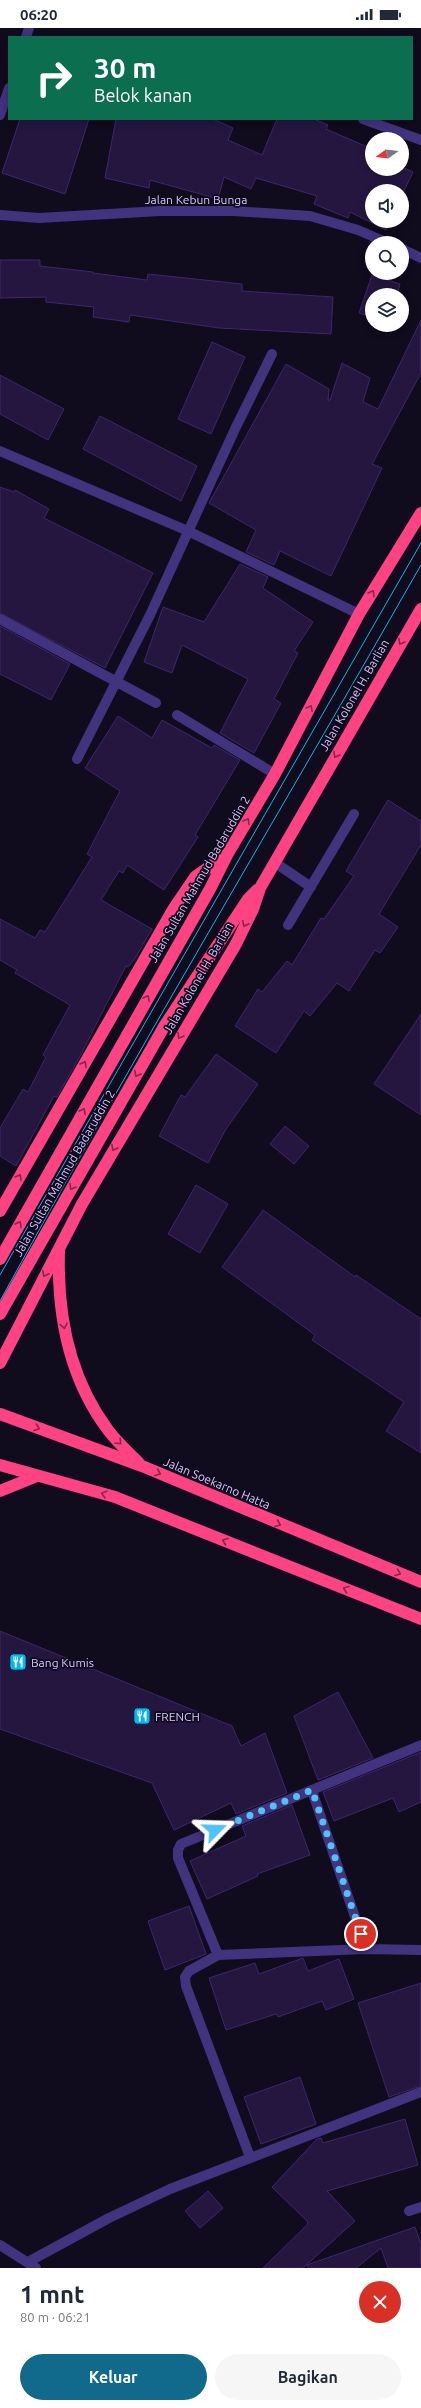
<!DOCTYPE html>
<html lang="id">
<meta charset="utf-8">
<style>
body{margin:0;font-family:Ubuntu,sans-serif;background:#f6f6f7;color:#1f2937;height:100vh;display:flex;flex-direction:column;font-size:15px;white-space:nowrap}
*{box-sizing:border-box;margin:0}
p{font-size:13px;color:#747a83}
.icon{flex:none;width:22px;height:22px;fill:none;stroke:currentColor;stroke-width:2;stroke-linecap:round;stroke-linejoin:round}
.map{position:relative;height:2240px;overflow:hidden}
.drawer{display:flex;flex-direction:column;background:#fff;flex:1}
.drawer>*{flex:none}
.hud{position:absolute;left:8px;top:8px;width:405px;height:84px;border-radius:0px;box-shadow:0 2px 10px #0003;background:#0b6e4f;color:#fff;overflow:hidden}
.needle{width:26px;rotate:255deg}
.controls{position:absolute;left:365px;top:104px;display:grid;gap:8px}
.controls a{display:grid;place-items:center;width:44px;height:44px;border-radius:50%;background:#fff;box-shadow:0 2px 10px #0003;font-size:20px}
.pin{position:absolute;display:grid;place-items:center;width:34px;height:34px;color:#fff;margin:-17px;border:2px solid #fff;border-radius:50%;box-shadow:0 1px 4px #0007}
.me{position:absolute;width:44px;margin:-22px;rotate:68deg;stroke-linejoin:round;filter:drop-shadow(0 0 3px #0008)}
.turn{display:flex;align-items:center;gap:14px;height:84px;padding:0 20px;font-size:18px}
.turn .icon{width:52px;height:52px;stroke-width:2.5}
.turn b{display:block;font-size:28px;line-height:34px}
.round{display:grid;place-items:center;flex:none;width:42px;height:42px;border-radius:21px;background:#f6f6f7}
.summary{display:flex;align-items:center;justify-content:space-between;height:68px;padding:0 20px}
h1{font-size:24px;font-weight:700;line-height:30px}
.primary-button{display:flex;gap:8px;margin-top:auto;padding:8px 20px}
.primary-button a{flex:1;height:46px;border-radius:24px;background:#11698b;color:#fff;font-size:16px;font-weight:700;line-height:46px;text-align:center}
.primary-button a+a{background:#f6f6f7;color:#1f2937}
.status{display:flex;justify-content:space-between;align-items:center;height:28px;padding:0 20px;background:#fff;direction:ltr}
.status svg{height:11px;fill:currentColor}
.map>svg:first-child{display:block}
.building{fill:#24163f;stroke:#3e276c}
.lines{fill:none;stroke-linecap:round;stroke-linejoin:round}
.minor{stroke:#41337e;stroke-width:10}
.highway{stroke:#ff4282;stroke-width:12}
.tram{stroke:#00b8f2;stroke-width:1}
.oneway{stroke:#882650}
.route{stroke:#4fc3f7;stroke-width:7;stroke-dasharray:0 12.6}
.labels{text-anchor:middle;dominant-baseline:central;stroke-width:3.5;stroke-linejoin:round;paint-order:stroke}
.street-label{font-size:12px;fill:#d5c7ff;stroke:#100b1d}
.poi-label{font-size:12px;fill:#d5c7ff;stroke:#100b1d;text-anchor:start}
</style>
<div class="status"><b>06:20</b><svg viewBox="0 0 49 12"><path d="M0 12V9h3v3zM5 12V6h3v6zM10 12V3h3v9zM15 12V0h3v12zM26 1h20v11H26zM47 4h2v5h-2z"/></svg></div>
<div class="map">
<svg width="421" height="2240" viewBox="0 0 421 2240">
<rect width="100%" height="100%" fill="#100b1d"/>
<!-- building -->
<path class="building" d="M 20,91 L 89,91 L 65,166 L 2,145 Z
M 116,91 L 213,91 L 233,100 L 228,112 L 262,127 L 277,91 L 314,91 L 328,97 L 326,101 L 372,121 L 372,141 L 402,139 L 413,144 L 402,167 L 402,163 L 372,163 L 372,193 L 390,193 L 386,202 L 350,184 L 348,190 L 314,176 L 317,168 L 256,150 L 251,161 L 224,149 L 218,171 L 150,152 L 149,160 L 105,150 Z
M 0,232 L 40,232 L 40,238 L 93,244 L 93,245 L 147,252 L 148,246 L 242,256 L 242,263 L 333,269 L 331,306 L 219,300 L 130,287 L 129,294 L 93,289 L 94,279 L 46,274 L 46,269 L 0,270 Z
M 372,247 L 400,256 L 397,267 L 372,267 L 372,289 L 359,285 Z
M 421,292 L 421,345 L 372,436 L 382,440 L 331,548 L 280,523 L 274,537 L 246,524 L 256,502 L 209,475 L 286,336 L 329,361 L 328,372 L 330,372 L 342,335 L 370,350 L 363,374 L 378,381 Z
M 212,314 L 245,329 L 211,406 L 178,391 Z
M 0,347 L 64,381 L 48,412 L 0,386 Z
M 100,388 L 197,438 L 181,473 L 83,421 Z
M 0,459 L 14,464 L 15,462 L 49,481 L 44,490 L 153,545 L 105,640 L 0,585 Z
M 240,536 L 268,549 L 263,560 L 313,594 L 294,623 L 298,625 L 274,671 L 281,675 L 254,725 L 220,705 L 248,651 L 182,617 L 172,645 L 144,634 L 163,579 L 204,594 Z
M 0,598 L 70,636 L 51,672 L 0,646 Z
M 118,688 L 152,710 L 162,692 L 212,720 L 214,717 L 240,732 L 195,807 L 198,809 L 164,862 L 127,837 L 123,845 L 119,843 L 101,872 L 152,901 L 134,932 L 128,939 L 126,938 L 80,1028 L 57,1069 L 54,1068 L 16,1138 L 0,1128 L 0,1100 L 23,1061 L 28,1064 L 46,1029 L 43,1027 L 70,977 L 15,945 L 17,942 L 0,932 L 0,891 L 35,910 L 40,902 L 45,904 L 92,829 L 87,826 L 120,763 L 85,740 Z
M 388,772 L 421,793 L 421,817 L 379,886 L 398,899 L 380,925 L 375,922 L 349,963 L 337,955 L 310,988 L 304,983 L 276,1025 L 235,998 L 258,961 L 262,964 L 287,933 L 292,937 L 321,890 L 324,891 L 354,848 L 346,843 Z
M 421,986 L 421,1087 L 374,1056 Z
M 216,1026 L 258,1056 L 226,1101 L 208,1135 L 159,1108 L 181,1067 L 185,1069 Z
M 285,1098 L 309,1118 L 294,1136 L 270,1116 Z
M 196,1157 L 228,1176 L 200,1225 L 168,1206 Z
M 263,1182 L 355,1249 L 356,1247 L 421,1291 L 421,1425 L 386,1403 L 404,1374 L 312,1312 L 315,1307 L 222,1239 Z
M 0,1603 L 232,1698 L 241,1718 L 265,1705 L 287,1765 L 236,1786 L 231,1775 L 174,1802 L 152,1755 L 0,1701 Z
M 338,1664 L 373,1730 L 318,1752 L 294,1688 Z
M 421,1724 L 421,1774 L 399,1784 L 393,1770 L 334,1793 L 323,1764 Z
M 292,1777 L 310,1827 L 257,1846 L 258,1848 L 207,1871 L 190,1833 L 246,1808 L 242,1798 Z
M 189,1878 L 206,1926 L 165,1942 L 148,1893 Z
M 303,1930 L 308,1943 L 339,1931 L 354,1971 L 326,1982 L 322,1973 L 278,1989 L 276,1986 L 226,2002 L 209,1950 L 255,1935 L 259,1946 Z
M 421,1955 L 421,2058 L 389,2069 L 358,1975 Z
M 300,2049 L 316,2096 L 261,2116 L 244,2069 Z
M 405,2091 L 418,2137 L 327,2163 L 355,2193 L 303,2240 L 263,2240 L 307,2197 L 308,2194 L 272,2159 L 317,2111 L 321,2110 L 323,2115 Z
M 208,2163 L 223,2180 L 200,2200 L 185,2183 Z
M 415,2199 L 421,2216 L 421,2240 L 388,2240 L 381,2220 L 356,2240 L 308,2240 L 307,2237 Z"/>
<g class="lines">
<!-- minor -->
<path class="minor" d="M 26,9 L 29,0
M 0,87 L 9,60
M 363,91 L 421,112
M 0,187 L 39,190 L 160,183 L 233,183 L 310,188 L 358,202 L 388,215
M 402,221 L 421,230
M 0,423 L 188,503 L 359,586
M 0,591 L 156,675
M 177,687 L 275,746
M 77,731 L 150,587 L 235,401 L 272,326
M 274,834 L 311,859
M 288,897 L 354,786
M 312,1763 L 366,1921
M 218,1927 L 178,1830 L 178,1822 L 181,1816 L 421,1717
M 250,2129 L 186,1958 L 185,1949 L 189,1943 L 218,1927 L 366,1921 L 421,1922
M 409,2183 L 421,2179
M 0,2217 L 36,2240
M 28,2234 L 109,2190 L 170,2161 L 421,2064"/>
<!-- highway -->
<path class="highway" d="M 0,1183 L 174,880 L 195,849 L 226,827
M 59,1223 C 57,1287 69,1350 108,1402 C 117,1414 129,1425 139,1435
M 0,1231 L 210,861 L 227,827 L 275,746 L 359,586 L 421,485
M 0,1286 L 165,997 L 248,871 L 257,862
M 0,1335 L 82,1176 L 236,916 L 253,881 L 260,860 L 421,581
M 0,1386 L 142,1438 L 421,1554
M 0,1437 L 115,1469 L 421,1591
M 0,1463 L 37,1448"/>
<!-- tram -->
<path class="tram" d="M 0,1247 L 421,515
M 0,1273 C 135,1025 281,783 421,537"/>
</g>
<!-- one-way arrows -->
<defs><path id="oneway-chevron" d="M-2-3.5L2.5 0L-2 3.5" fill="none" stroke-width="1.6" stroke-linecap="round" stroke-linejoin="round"/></defs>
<g class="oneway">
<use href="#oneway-chevron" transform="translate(372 565) rotate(-59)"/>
<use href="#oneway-chevron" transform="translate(401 614) rotate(120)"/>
<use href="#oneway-chevron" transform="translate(310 680) rotate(-62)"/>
<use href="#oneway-chevron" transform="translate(336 727) rotate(120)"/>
<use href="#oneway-chevron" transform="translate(247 793) rotate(-59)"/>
<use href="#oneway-chevron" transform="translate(245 896) rotate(116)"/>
<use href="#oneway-chevron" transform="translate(147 970) rotate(-61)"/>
<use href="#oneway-chevron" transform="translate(180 1008) rotate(121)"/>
<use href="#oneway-chevron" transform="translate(84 1036) rotate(-60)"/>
<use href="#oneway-chevron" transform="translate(137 1046) rotate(119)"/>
<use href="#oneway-chevron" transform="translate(83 1083) rotate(-61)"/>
<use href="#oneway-chevron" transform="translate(114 1120) rotate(120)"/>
<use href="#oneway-chevron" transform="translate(19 1149) rotate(-60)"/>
<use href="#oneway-chevron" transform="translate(72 1159) rotate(120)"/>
<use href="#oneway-chevron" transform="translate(19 1196) rotate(-61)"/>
<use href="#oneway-chevron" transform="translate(45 1246) rotate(116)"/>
<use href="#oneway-chevron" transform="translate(64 1298) rotate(79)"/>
<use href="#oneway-chevron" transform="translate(37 1400) rotate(20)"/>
<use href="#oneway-chevron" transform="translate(119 1414) rotate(46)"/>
<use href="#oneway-chevron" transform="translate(158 1445) rotate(23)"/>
<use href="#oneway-chevron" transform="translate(104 1466) rotate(-165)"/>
<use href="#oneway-chevron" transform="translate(278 1496) rotate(23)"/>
<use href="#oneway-chevron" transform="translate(225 1513) rotate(-158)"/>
<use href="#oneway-chevron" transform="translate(398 1545) rotate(22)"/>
<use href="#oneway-chevron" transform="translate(346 1561) rotate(-158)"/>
</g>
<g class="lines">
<!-- route -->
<path class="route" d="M 215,1802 L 312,1762 L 361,1906"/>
</g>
<!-- icons -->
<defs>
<symbol id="restaurant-square" viewBox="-11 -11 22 22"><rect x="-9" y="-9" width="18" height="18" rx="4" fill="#00b8f2" stroke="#100b1d"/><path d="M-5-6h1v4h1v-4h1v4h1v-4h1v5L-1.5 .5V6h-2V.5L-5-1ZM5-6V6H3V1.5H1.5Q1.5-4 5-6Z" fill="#fff"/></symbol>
</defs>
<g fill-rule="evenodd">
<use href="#restaurant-square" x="8" y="1624" width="20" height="20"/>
<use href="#restaurant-square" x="132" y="1678" width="20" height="20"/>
</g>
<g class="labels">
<!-- street labels -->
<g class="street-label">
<text x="196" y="171">Jalan Kebun Bunga</text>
<text transform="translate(354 667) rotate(-60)">Jalan Kolonel H. Barlian</text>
<text transform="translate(199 851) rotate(-60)">Jalan Sultan Mahmud Badaruddin 2</text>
<text transform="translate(198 950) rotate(-60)">Jalan Kolonel H. Barlian</text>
<text transform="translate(64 1145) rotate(-60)">Jalan Sultan Mahmud Badaruddin 2</text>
<text transform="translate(217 1455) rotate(23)">Jalan Soekarno Hatta</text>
</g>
<!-- poi labels -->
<g class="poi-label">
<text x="31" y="1634">Bang Kumis</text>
<text x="155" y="1688">FRENCH</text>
</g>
</g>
</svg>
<div class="controls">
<a><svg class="needle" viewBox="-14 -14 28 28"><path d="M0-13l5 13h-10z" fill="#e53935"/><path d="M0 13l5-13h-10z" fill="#747a83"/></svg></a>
<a><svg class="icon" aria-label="sound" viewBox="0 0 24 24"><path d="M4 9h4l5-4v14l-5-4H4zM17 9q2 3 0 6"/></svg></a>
<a><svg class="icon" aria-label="search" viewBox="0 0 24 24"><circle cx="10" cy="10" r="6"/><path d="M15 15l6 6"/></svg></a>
<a><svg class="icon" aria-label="layers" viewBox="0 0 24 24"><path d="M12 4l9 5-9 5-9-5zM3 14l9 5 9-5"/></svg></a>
</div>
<div class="pin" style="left:361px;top:1906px;background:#d93025"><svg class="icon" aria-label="arrive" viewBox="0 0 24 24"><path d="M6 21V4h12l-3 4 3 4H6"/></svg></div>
<svg class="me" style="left:215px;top:1802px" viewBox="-20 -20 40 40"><path d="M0-17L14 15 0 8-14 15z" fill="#4fc3f7" stroke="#fff" stroke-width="4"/></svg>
<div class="hud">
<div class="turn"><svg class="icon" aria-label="right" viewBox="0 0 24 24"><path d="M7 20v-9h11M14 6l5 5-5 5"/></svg><div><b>30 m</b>Belok kanan</div></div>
</div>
</div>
<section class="drawer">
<div class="summary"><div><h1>1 mnt</h1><p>80 m · 06:21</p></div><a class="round" style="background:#d93025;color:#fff"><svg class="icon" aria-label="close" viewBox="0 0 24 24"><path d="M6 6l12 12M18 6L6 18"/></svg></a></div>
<div class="primary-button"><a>Keluar</a><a>Bagikan</a></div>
</section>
